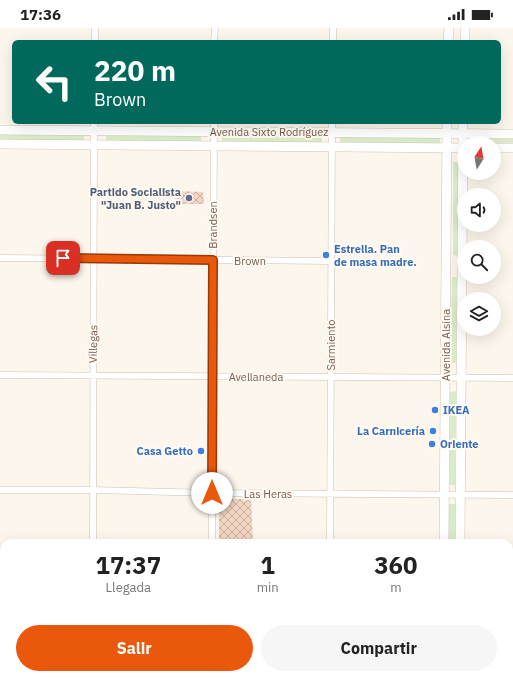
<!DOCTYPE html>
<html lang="es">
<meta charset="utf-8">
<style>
body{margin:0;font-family:"IBM Plex Sans",sans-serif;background:#f6f6f6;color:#222;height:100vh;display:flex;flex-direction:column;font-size:15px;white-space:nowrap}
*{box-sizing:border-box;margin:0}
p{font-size:13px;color:#767676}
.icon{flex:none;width:22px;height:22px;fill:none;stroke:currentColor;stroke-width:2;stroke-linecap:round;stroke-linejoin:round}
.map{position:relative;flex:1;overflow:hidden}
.details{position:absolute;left:0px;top:511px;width:513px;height:140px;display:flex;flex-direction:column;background:#fff;border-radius:12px 12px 0 0;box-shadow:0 4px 16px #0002}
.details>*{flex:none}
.hud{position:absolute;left:12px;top:12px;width:489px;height:84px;border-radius:6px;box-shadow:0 4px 16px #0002;background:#00695c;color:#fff;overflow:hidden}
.needle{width:26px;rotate:11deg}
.fabs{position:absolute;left:457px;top:108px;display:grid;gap:8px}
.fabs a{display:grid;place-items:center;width:44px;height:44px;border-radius:50%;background:#fff;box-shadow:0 4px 16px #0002;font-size:20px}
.pin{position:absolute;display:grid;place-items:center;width:34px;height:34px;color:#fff;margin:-17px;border-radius:8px;box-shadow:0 2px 6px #0006}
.me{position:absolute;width:44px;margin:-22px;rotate:0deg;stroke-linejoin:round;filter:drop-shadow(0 0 3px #0008)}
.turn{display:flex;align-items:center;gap:14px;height:84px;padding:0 16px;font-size:18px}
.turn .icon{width:52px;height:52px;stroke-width:2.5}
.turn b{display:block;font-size:28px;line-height:34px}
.eta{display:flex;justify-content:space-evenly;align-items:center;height:68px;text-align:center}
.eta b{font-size:24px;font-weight:700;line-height:28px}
.button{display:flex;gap:8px;margin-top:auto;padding:8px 16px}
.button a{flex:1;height:46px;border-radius:24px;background:#ea580c;color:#fff;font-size:16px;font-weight:700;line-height:46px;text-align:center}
.button a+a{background:#f6f6f6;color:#222}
.status{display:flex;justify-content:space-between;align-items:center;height:28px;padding:0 20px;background:#fff;direction:ltr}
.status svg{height:11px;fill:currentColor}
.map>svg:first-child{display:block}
.grass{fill:#d8ecc9}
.building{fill:url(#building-cross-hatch)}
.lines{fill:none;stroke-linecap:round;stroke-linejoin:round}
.minor-casing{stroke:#d1beb0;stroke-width:7}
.secondary-casing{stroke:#d6c0b0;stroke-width:10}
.minor{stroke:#fff;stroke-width:6}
.secondary{stroke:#fff;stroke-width:9}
.route-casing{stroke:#983908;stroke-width:10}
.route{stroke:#ea580c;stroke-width:7}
.service-dot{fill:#5c6f8a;stroke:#fffaf3;stroke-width:1.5}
.shop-dot{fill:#3f7fe0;stroke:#fffaf3;stroke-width:1.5}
.labels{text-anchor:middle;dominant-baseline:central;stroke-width:4;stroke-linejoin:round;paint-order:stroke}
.street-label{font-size:11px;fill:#7a5c4d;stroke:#fffaf3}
.service-label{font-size:11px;font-weight:bold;fill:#4e5e75;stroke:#fffaf3;text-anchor:end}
.shop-label{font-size:11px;font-weight:bold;fill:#366cbe;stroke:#fffaf3;text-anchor:start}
</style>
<div class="status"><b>17:36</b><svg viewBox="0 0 49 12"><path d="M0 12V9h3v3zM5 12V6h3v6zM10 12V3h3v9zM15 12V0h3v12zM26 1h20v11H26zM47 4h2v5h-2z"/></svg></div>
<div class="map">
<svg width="513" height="651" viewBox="0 0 513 651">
<defs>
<pattern id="building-cross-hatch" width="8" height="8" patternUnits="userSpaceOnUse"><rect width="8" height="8" fill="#f3d5c3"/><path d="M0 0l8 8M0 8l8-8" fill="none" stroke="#cab0a1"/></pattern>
</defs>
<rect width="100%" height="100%" fill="#fdf6ec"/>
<!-- grass -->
<path class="grass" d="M 0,106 L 84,107 L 84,114 L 0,113 Z
M 106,107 L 201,108 L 201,115 L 106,115 Z
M 222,107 L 322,108 L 322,116 L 222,115 Z
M 340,109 L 440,110 L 440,117 L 340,116 Z
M 468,109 L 513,110 L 513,117 L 494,117 L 494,115 L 468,115 Z
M 453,134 L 458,134 L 458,228 L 453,227 Z
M 452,249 L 457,249 L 456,335 L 450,335 Z
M 456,363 L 455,457 L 450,457 L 450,364 Z
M 449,476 L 455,476 L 455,515 L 449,515 Z"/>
<!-- building -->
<path class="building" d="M 175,163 L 203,164 L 204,176 L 175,176 Z
M 221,471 L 251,471 L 253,515 L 219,515 L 219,473 Z"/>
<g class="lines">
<defs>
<path id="minor" d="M 95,14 L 95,0
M 214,14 L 215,0
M 333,14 L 333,0
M 0,230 L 331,233
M 0,347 L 513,350
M 0,462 L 93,462 L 212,465 L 513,467
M 93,515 L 94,94
M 212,515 L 214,94
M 330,515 L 332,94
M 0,584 L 4,584
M 509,588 L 513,588
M 92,651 L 92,647
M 211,651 L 211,647
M 329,651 L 329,647"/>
<path id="secondary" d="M 448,14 L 449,0
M 465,14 L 465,0
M 0,102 L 513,106
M 0,116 L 464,120
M 494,120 L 513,120
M 444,515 L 447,94
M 460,515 L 463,94
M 444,651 L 444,647
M 459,651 L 459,647"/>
</defs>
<!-- minor casing -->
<use href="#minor" class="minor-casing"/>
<!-- secondary casing -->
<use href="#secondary" class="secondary-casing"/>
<!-- minor -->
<use href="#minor" class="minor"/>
<!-- secondary -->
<use href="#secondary" class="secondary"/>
</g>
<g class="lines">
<defs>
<path id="route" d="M 63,230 L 213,232 L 212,465"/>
</defs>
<!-- route casing -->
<use href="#route" class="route-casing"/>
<!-- route -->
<use href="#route" class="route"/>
</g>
<!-- markers -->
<circle class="service-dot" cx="189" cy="170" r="4"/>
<g class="shop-dot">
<circle cx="326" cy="227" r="4"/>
<circle cx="435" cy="382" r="4"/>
<circle cx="433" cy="403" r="4"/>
<circle cx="432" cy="416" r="4"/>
<circle cx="201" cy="423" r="4"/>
</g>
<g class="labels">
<!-- street labels -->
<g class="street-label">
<text x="269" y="104">Avenida Sixto Rodríguez</text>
<text transform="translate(213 197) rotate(-90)">Brandsen</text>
<text x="250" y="233">Brown</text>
<text transform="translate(93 316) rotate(-89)">Villegas</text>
<text transform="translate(331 317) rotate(-90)">Sarmiento</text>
<text transform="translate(446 317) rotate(-90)">Avenida Alsina</text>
<text x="256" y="349">Avellaneda</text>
<text x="268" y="466">Las Heras</text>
</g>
<!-- service labels -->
<g class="service-label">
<text x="181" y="164">Partido Socialista<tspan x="181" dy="13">"Juan B. Justo"</tspan></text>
</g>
<!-- shop labels -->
<g class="shop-label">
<text x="334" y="221">Estrella. Pan<tspan x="334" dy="13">de masa madre.</tspan></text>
<text x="443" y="382">IKEA</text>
<text x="425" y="403" text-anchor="end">La Carnicería</text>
<text x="440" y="416">Oriente</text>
<text x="193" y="423" text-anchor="end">Casa Getto</text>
</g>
</g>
</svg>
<div class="fabs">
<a><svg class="needle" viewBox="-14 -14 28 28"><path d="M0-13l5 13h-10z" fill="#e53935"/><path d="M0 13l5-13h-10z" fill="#767676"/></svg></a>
<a><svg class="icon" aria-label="sound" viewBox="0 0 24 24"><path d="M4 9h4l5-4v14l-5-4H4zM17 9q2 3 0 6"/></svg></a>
<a><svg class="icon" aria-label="search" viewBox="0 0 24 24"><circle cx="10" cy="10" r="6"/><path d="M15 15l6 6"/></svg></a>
<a><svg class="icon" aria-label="layers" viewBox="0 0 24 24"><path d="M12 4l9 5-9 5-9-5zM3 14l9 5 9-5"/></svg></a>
</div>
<div class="pin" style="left:63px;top:230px;background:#d93025"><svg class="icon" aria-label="arrive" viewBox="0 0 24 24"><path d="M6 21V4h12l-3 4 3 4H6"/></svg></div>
<svg class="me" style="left:212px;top:465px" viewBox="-20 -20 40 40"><circle r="19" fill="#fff"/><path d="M0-13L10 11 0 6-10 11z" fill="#ea580c"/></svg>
<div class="hud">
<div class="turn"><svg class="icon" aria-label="left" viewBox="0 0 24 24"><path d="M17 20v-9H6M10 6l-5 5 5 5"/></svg><div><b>220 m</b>Brown</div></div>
</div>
<section class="details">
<div class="eta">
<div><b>17:37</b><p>Llegada</p></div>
<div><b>1</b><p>min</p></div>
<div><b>360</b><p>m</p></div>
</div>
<div class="button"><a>Salir</a><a>Compartir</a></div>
</section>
</div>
